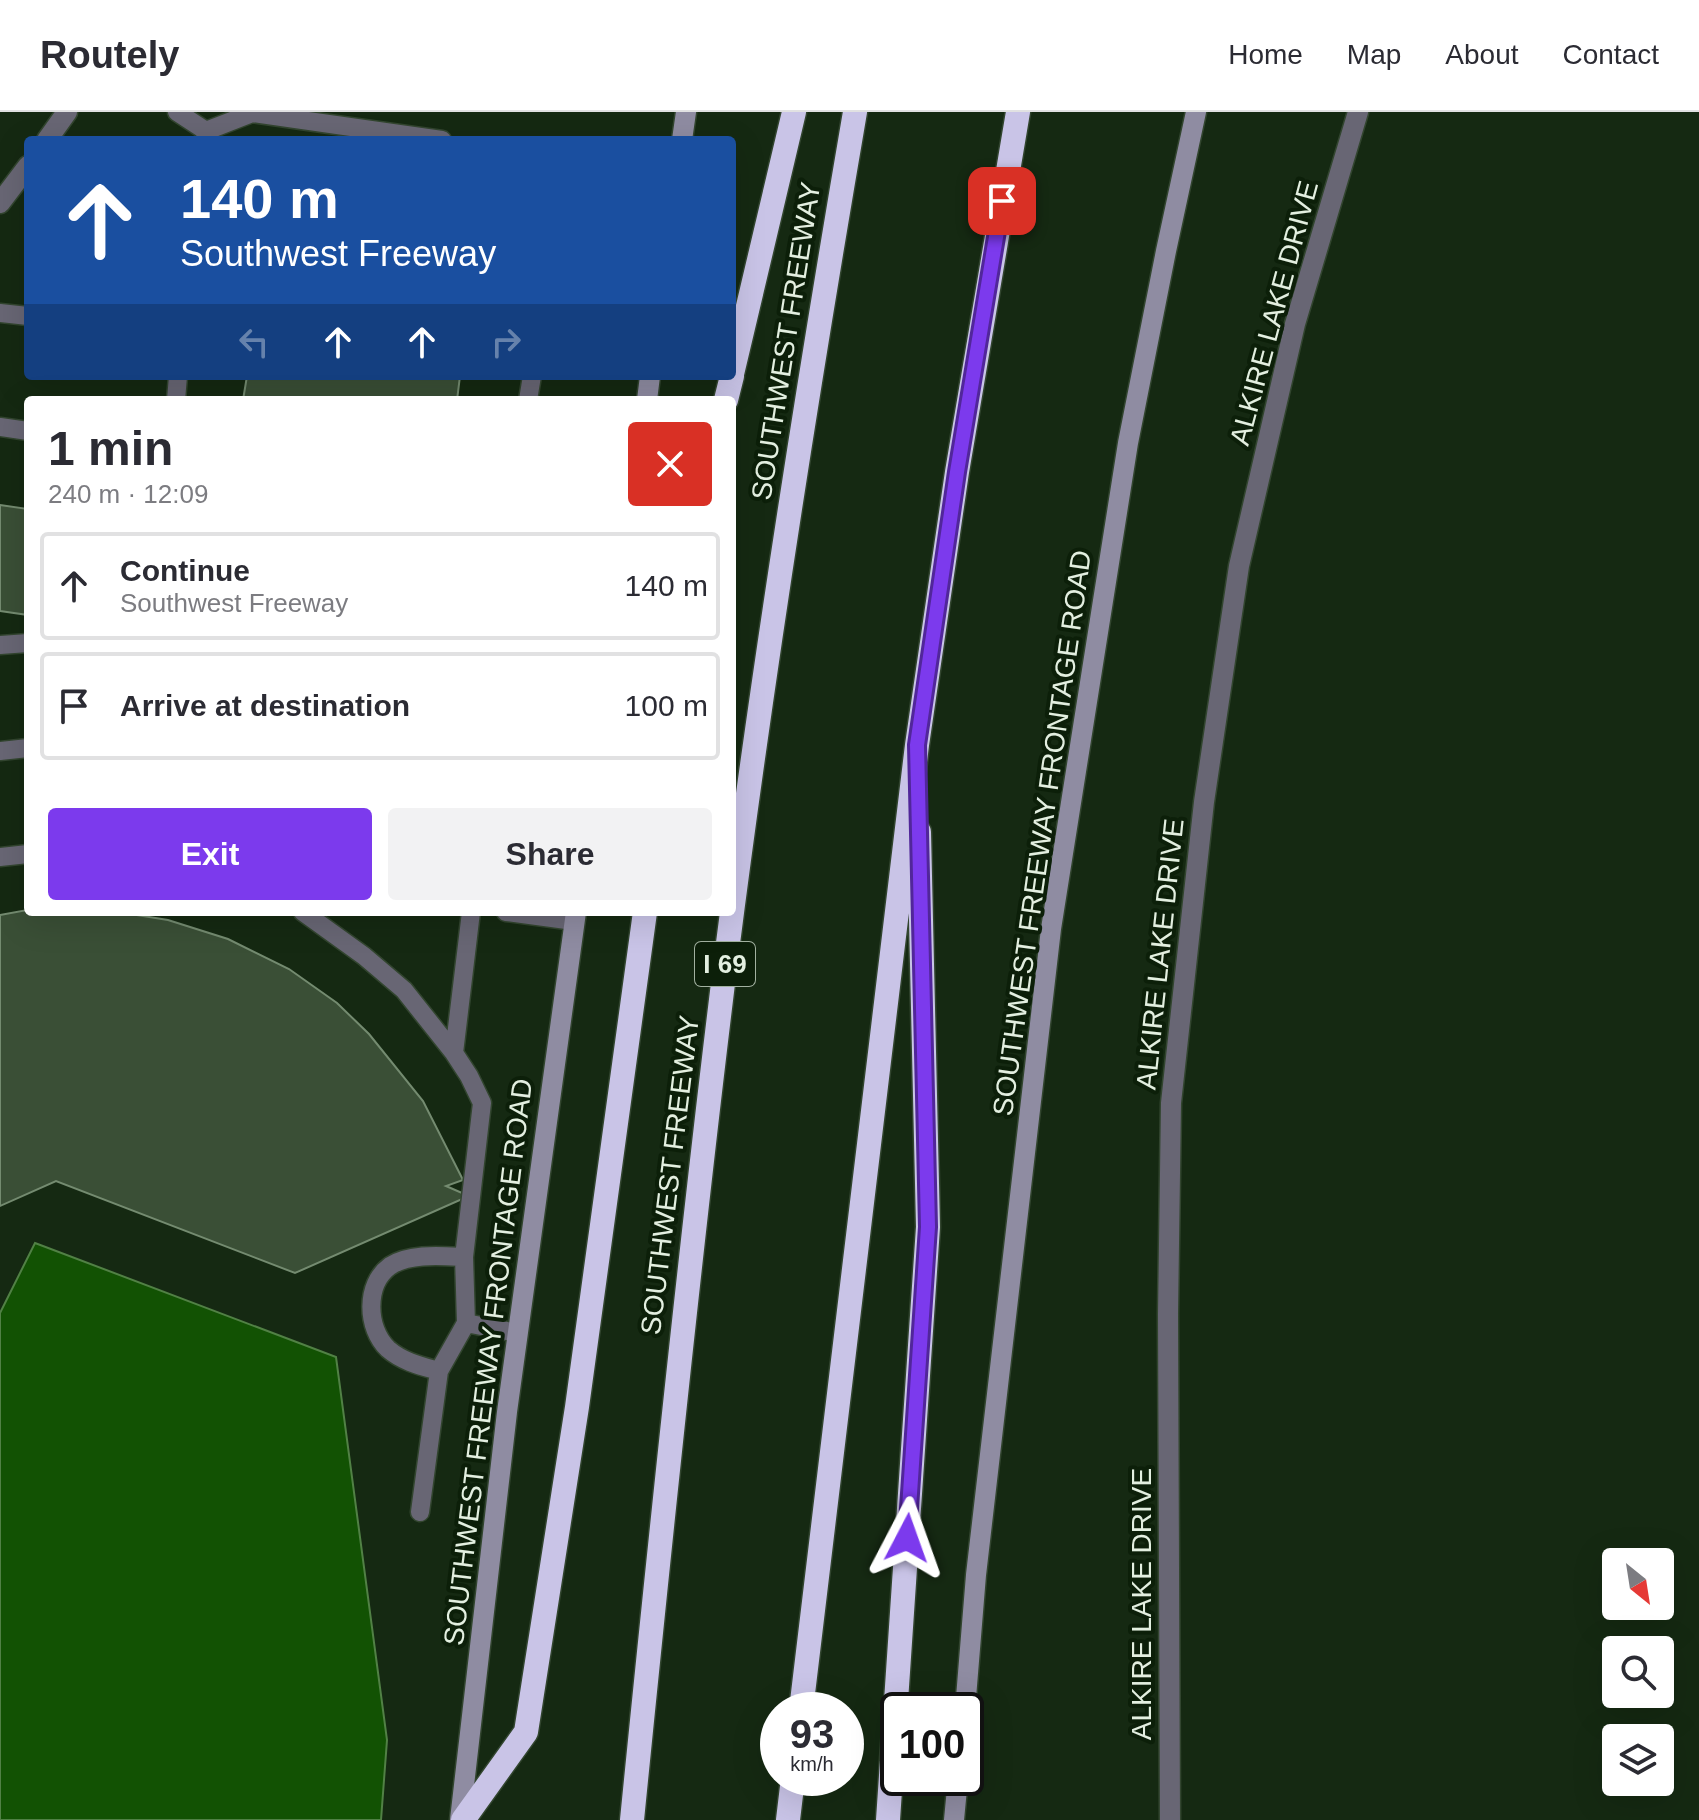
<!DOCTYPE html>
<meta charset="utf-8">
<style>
body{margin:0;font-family:Arial,sans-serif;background:#f2f2f3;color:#2b2b33;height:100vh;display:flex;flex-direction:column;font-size:30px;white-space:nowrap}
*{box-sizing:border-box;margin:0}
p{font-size:26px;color:#7c7c81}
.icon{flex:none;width:44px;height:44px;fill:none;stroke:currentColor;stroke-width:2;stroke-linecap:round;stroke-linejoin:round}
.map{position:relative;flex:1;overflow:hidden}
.panel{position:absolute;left:24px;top:284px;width:712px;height:520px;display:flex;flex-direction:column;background:#fff;border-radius:8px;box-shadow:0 8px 32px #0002}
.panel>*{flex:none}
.hud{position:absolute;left:24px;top:24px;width:712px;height:244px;border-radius:8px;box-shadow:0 8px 32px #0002;background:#1a4fa0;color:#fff;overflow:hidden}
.needle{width:52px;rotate:150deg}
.tools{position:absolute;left:1602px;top:1436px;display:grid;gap:16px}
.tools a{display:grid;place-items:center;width:72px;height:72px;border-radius:8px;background:#fff;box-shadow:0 8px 32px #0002;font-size:40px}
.speed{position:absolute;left:760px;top:1580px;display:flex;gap:16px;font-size:40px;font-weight:700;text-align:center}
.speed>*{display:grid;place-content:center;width:104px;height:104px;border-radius:50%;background:#fff;box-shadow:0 8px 32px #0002;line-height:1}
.speed small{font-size:20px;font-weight:400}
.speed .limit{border:4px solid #111;border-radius:12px;background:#fff;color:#111}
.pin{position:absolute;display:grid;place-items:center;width:68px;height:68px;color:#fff;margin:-34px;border-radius:16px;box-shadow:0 4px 12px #0006}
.me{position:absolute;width:88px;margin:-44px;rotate:4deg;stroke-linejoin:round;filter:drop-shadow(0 0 6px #0008)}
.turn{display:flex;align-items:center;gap:28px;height:168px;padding:0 24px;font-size:36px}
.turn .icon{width:104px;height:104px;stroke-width:2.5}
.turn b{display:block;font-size:56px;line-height:68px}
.lanes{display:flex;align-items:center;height:76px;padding:0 24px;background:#0003;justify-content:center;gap:40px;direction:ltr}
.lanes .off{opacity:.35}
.round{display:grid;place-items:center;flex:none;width:84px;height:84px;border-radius:8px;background:#f2f2f3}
.summary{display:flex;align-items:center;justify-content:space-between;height:136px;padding:0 24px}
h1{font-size:48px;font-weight:700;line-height:60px}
.action{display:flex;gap:16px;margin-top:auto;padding:16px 24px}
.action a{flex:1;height:92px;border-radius:8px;background:#7c3aed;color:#fff;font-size:32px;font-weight:700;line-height:92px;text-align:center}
.action a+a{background:#f2f2f3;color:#2b2b33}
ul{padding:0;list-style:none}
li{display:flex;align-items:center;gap:24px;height:108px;margin:0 16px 12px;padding:0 8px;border:4px solid #e1e1e2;border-radius:8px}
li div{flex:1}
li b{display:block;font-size:30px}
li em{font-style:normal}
header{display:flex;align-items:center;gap:48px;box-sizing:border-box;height:112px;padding:0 40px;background:#fff;border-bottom:2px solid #e1e1e2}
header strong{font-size:38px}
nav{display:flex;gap:44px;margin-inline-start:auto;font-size:28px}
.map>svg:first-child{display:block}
.water{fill:#125203;stroke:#518145;stroke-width:2}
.building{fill:#3a4f36;stroke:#748b70;stroke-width:2}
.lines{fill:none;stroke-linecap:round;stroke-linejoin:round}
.lane-casing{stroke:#32452f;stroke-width:21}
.street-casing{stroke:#32452f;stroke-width:23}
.secondary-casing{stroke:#32452f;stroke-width:23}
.highway-casing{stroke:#32452f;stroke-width:27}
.lane{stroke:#686674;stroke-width:18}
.street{stroke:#686674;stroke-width:20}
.secondary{stroke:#8f8ca2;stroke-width:20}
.highway{stroke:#c9c4e7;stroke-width:24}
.route-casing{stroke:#51269a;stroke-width:20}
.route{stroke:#7c3aed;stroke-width:14}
.labels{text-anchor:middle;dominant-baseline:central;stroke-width:8;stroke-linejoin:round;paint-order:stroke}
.shield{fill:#0c1f09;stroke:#a2b1a0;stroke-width:2}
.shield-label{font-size:26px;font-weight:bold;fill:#e3efe0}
.street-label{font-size:28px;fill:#e3efe0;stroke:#0c1f09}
</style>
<header>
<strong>Routely</strong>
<nav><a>Home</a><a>Map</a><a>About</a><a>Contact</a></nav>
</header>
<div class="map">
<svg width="1699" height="1708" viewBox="0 0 1699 1708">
<rect width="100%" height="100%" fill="#152912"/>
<!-- water -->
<path class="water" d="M 35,1131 L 336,1245 L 387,1628 L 381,1708 L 0,1708 L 0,1201 Z"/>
<!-- building -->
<path class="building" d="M 247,264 L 460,264 L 457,288 L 243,288 Z
M 0,393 L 28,397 L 28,503 L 0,499 Z
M 27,798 L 28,800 L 118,800 L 168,808 L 228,827 L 289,857 L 337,891 L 369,922 L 423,989 L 463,1068 L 446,1074 L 469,1084 L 295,1161 L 56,1069 L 0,1094 L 0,803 Z"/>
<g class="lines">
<defs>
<path id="lane" d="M 177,0 L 206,19 L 205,28
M 206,19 L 252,1 L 442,28
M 0,201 L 28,204
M 176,288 L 178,264
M 528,288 L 532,264
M 0,315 L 28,319
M 0,533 L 28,531
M 0,639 L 28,636
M 0,745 L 28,742
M 303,800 L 364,844 L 404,878 L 454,941
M 471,800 L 454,941 L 469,964 L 482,991 L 464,1145 L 466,1211 L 517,1221
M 506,800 L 574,809
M 439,1259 C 421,1254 403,1250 388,1237 C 366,1216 365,1172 390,1154 C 409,1141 442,1144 464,1145
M 420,1400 L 439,1259 L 466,1211"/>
<path id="street" d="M 47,28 L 67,0
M 0,91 L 28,54
M 1170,1708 L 1168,1202 L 1171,991 L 1204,690 L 1239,454 L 1295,212 L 1358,0"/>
<path id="secondary" d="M 682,28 L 686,0
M 647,288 L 650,264
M 965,1598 L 976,1463 L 1051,817 L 1128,331 L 1166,139 L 1196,0
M 460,1708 L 507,1300 L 576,800
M 954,1708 L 958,1666"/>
<path id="highway" d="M 732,262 L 794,0
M 726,288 L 732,264
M 801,1598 L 917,633 L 957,360 L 1018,0
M 463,1708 L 526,1620 L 577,1295 L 645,800
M 632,1708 C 661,1418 691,1128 727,839 C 763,558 807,279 855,0
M 788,1708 L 793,1666
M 888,1708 L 928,1115 L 919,720"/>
</defs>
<!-- lane casing -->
<use href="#lane" class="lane-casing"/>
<!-- street casing -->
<use href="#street" class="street-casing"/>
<!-- secondary casing -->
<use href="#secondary" class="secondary-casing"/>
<!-- highway casing -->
<use href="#highway" class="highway-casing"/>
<!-- lane -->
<use href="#lane" class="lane"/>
<!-- street -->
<use href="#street" class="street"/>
<!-- secondary -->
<use href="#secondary" class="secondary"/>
<!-- highway -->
<use href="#highway" class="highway"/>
</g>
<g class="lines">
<defs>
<path id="route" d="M 907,1426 L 928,1115 L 917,633 L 957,360 L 1002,89"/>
</defs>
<!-- route casing -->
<use href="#route" class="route-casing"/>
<!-- route -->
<use href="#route" class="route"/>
</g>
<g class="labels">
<!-- shield labels -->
<rect class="shield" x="695" y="830" width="60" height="44" rx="6"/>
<g class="shield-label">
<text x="725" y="852">I 69</text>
</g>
<!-- street labels -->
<g class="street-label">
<text transform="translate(1274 201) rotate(-75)">ALKIRE LAKE DRIVE</text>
<text transform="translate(786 229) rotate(-81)">SOUTHWEST FREEWAY</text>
<text transform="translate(1042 721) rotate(-82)">SOUTHWEST FREEWAY FRONTAGE ROAD</text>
<text transform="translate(1160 842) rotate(-84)">ALKIRE LAKE DRIVE</text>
<text transform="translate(670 1063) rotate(-83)">SOUTHWEST FREEWAY</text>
<text transform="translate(488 1250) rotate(-83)">SOUTHWEST FREEWAY FRONTAGE ROAD</text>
<text transform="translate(1141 1492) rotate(-90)">ALKIRE LAKE DRIVE</text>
</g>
</g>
</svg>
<div class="tools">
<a><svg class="needle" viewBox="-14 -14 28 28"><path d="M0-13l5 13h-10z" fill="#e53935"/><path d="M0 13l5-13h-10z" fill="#7c7c81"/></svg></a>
<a><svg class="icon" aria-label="search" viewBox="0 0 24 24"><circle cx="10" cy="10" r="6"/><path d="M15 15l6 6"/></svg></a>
<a><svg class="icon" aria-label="layers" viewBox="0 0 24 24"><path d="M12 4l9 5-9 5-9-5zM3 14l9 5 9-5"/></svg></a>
</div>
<div class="speed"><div>93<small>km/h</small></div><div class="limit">100</div></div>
<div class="pin" style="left:1002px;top:89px;background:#d93025"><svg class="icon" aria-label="arrive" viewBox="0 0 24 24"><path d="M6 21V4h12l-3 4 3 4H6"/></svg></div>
<svg class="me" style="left:907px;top:1426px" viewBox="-20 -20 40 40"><path d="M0-17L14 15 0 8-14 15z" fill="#7c3aed" stroke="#fff" stroke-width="4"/></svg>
<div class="hud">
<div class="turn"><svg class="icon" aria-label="ahead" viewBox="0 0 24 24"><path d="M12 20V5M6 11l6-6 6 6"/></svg><div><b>140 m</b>Southwest Freeway</div></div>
<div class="lanes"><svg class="icon off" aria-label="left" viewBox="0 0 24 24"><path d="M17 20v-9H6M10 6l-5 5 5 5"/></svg><svg class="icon" aria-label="ahead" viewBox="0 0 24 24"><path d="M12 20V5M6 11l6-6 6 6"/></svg><svg class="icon" aria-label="ahead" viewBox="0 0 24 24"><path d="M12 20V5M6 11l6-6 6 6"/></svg><svg class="icon off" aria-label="right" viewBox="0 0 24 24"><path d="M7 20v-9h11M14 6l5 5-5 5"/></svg></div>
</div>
<section class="panel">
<div class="summary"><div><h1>1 min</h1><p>240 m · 12:09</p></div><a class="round" style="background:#d93025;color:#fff"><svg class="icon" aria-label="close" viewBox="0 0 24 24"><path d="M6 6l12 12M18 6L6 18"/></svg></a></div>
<ul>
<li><svg class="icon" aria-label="ahead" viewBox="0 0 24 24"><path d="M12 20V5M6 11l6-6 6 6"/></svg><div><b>Continue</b><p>Southwest Freeway</p></div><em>140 m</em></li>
<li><svg class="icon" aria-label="arrive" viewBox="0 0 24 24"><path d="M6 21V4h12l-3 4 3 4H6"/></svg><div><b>Arrive at destination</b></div><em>100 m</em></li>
</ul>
<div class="action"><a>Exit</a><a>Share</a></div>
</section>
</div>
